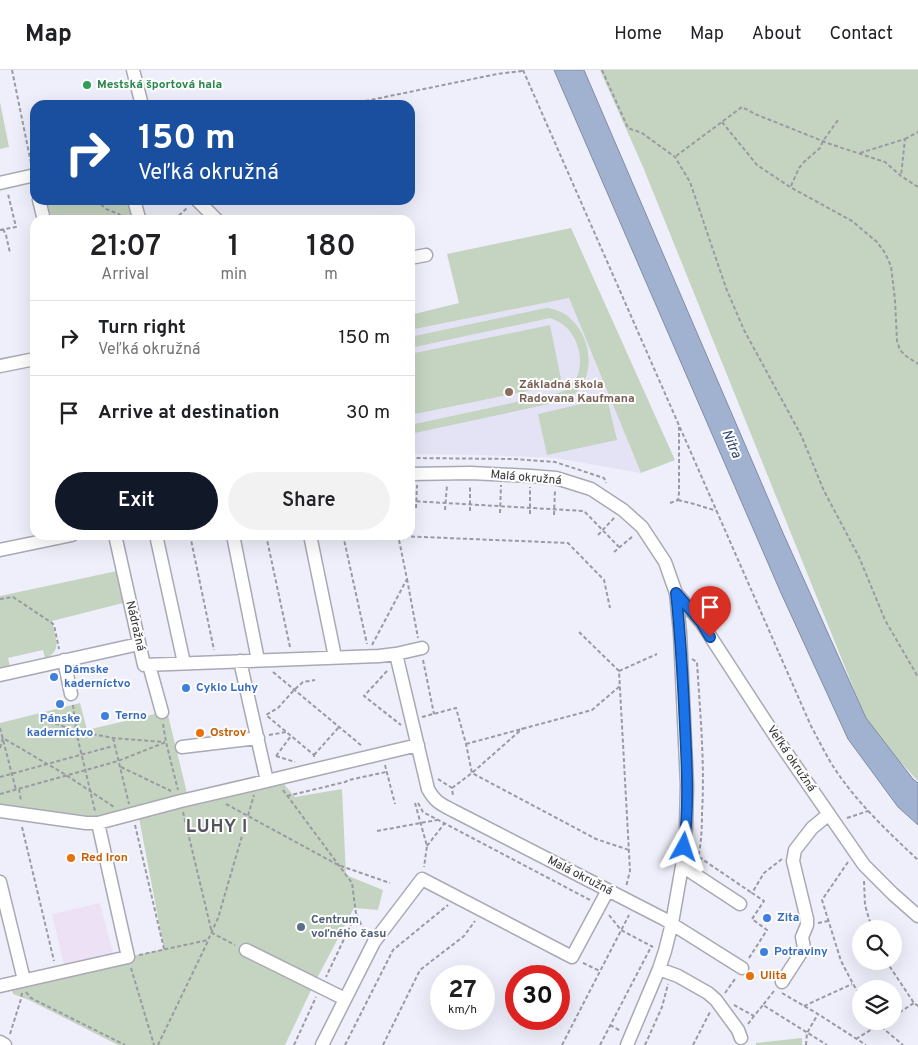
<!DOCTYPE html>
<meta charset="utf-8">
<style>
body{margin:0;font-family:Overpass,sans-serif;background:#f2f2f2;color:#202124;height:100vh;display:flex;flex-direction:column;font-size:19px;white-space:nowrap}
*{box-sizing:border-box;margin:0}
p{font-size:16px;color:#757577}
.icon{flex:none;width:28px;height:28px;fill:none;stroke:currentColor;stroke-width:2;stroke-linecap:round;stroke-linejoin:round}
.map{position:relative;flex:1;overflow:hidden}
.panel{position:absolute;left:30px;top:145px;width:385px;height:325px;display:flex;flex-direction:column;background:#fff;border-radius:15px;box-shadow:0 5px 20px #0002}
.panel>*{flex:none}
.hud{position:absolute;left:30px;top:30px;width:385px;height:105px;border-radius:15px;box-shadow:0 5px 20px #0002;background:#1a4fa0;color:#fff;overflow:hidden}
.tools{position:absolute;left:852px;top:850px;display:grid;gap:10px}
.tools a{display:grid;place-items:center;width:50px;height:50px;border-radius:50%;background:#fff;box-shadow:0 5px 20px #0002;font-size:25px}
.speed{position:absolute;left:430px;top:895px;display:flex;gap:10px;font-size:25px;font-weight:700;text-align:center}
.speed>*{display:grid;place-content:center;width:65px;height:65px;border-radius:50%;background:#fff;box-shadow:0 5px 20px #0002;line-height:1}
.speed small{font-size:12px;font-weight:400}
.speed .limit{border:8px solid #d22;background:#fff;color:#111}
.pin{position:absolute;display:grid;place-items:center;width:42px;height:42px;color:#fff;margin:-51px -21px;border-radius:50% 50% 50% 0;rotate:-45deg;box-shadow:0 0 5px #0007}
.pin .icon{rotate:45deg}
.me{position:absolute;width:55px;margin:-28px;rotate:5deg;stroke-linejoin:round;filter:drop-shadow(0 0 4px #0008)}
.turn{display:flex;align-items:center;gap:18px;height:105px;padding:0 25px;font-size:22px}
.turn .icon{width:65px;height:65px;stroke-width:2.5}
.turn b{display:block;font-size:35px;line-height:42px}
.eta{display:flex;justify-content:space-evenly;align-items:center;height:85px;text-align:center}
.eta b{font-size:30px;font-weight:600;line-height:35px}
.primary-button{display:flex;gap:10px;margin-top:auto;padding:10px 25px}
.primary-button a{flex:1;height:58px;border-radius:30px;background:#111827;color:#fff;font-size:20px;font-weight:600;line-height:58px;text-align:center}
.primary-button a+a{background:#f2f2f2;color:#202124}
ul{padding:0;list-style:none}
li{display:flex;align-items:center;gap:15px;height:75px;padding:0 25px;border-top:1px solid #e0e0e0}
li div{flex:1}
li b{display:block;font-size:19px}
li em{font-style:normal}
header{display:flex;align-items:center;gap:30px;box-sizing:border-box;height:70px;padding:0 25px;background:#fff;border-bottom:1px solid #e0e0e0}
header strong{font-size:24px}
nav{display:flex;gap:28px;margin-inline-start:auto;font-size:18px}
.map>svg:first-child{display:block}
.built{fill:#e4e3f6}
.industrial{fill:#ede1f5}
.green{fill:#c5d4c1}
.water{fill:#a1b2d0;stroke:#808ca3}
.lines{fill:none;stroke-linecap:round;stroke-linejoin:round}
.minor-casing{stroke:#a9a9b4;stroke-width:15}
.path{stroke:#9a9aa3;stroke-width:2;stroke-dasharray:4 2.5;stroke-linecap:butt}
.minor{stroke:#fff;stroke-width:12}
.route-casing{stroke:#114b97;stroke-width:12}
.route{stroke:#1a73e8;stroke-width:9}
.leisure-dot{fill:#2e9e5b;stroke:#fdfdfd;stroke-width:2}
.education-dot{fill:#8d6e63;stroke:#fdfdfd;stroke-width:2}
.shop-dot{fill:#3f7fe0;stroke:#fdfdfd;stroke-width:2}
.food-dot{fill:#e8710a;stroke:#fdfdfd;stroke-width:2}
.service-dot{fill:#5c6f8a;stroke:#fdfdfd;stroke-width:2}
.labels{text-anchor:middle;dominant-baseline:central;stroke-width:4;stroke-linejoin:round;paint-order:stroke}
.leisure-label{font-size:12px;font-weight:bold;fill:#27864d;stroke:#fdfdfd;text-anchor:start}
.education-label{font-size:12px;font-weight:bold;fill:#785e54;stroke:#fdfdfd;text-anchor:start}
.street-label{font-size:12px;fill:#343439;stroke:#fdfdfd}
.shop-label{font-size:12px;font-weight:bold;fill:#366cbe;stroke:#fdfdfd;text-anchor:start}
.food-label{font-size:12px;font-weight:bold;fill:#c56008;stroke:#fdfdfd;text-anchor:start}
.service-label{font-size:12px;font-weight:bold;fill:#4e5e75;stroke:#fdfdfd;text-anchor:start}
.water-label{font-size:14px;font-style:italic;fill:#2c416c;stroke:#fdfdfd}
.district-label{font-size:18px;font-weight:bold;letter-spacing:1px;fill:#55545e;stroke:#fdfdfd}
</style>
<header>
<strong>Map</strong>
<nav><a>Home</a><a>Map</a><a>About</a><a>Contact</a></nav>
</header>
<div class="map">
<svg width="918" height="975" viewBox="0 0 918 975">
<rect width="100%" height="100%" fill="#efeffb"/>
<!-- built -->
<path class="built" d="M 569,228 L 641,403 L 555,388 L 481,385 L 410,384 L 410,260 Z"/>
<!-- industrial -->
<path class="industrial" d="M 100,833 L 113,884 L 64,895 L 52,844 Z"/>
<!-- green -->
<path class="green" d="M 600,0 L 918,0 L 918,711 L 870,659 L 643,97 Z
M 0,32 L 9,77 L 0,79 Z
M 46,130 L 130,130 L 133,140 L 129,150 L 51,150 Z
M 571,158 L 675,390 L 641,403 L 569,228 L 410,260 L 410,245 L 459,233 L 447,184 Z
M 546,238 C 583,240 602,294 578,321 C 572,327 565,330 558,332 L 410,364 L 410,355 L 558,323 C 564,321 570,318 574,312 C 585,297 580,271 567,258 C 562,253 556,250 550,248 L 410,278 L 410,267 Z
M 550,255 L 562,314 L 410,345 L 410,284 Z
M 607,328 L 617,370 L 547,385 L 538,344 Z
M 117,501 L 123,533 L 52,551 C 54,565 64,582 45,588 L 43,580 L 8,588 L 10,596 L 0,599 L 0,526 Z
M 80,633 L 87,660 L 167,641 L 188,727 L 90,751 L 0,738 L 0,653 Z
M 282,712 L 295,727 L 342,719 L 346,805 L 383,820 L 378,840 L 354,838 L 314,914 L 285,975 L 118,975 L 29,930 L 13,924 L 11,917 L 128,887 L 164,879 L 139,748 Z
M 802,968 L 802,975 L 756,975 L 756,973 Z"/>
<!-- water -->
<path class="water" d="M 554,0 L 584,0 L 783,463 L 866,648 L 913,709 L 918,713 L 918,755 L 898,737 L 848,669 L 781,523 Z"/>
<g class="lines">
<defs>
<path id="minor" d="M 133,0 L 142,35
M 0,113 L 35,105
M 39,130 L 44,150
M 134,130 L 139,148 L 137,150
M 197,130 L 217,150
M 410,188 L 426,185
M 0,296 L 35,289
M 410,404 L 471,403 L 531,406 L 556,408 L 591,419 L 623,440 L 642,457 L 665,492 L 676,523 L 680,563 L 687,715 L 686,758 L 682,796 L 672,853 L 665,881 L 659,899 L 627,975
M 115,465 L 144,595 L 379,586 L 396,584 L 428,719 C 435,732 442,735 454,741 L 664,849 L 742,898
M 156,465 L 184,593
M 233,465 L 258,590
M 310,465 L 335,587
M 0,480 L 72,465
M 676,523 L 701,552 L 779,672 L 864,795 L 893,824 L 918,846
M 396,584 L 422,578
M 64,590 L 71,624
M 240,591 L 267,711 L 418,675
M 149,595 L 162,642
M 0,605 L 139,574
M 182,677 L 258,668
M 0,741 L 86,753 L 98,753 L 181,731 L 267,711
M 682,796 L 740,834
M 0,812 L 24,910
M 246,880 L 345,929
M 659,899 L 678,906 L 708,923 L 716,930 L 738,960 L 741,968
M 782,912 L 804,878 L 802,867 L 807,855 L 807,849 L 793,791 L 795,780 L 812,758 L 829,744
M 0,916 L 128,887 L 98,753
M 0,972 L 5,975
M 322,975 L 374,872 L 422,809 L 572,887 L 608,820"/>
</defs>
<!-- minor casing -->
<use href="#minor" class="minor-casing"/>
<!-- path -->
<path class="path" d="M 12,0 L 31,93
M 523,0 L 811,656 C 818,669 824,681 831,693 C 854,730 887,761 918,790
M 602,0 L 628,58 L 642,63 L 675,87 L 690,112 L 726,218 L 744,260 L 801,365 L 824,421 L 859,487 L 885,550 L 918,607
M 346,35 L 497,4 L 523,1
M 722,52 L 757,95 L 790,117 L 852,151 L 877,172 L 885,183 L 891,196 L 895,230 L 897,271 L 900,280 L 906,286 L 918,294
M 905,69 L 918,62
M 860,83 L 905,69 L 901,106
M 676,86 L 742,37 L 755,44 L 830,74 L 885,92 L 901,106 L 918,117
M 791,116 L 799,98 L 805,91 L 820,78 L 823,71 L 838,50
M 96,130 L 106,139 L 119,144 L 125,150
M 174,150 L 187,138
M 3,159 L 6,165 L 10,183
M 0,160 L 16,157 L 8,124
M 410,388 L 514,389 L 555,392 L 604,408 L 606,413
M 678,430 L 694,434 L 717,441
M 410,431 L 584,441 L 619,477
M 670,433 L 678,430 L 679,423 L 679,357
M 416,438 L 417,415
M 445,440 L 447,415
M 470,441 L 470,416
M 500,443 L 501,415
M 530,444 L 530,417
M 554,445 L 555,420
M 190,465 L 214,580
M 266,465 L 290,577
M 343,465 L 367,574
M 598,465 L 615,447
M 398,466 L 568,473 L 604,510 L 610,538
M 614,482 L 633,466
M 407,509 L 418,568
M 0,529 L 13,527 L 52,553 L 54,555 L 59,579
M 579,562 L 619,601 L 630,801 L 626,817
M 372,575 L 407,509 L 398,465
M 692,589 L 697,592 C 700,642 705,693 702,743 C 702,760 701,777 697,793
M 423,590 L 434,644
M 387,601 L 364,626 L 401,655
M 619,601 L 657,584
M 273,602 L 362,676
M 73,635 L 76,661 L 95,741
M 422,647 L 456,638 L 466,674 L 472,703 L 596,769 L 629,780
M 43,649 L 76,661 L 113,668 L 165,672
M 163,654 L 166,672 L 178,720
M 0,658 L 16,720
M 269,665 L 286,662
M 113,668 L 129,734
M 466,674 L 592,640 L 620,616
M 0,678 L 3,668 L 66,705 L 114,737
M 314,685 L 339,657
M 276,686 L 295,692
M 276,686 L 291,666
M 314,687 L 314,685 L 266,645 L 278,638 L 294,620 L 303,612 L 315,610
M 385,695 L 395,734
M 121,697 L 171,721
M 0,707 L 113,676
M 438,709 L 452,718 L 453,726
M 452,718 L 472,703 L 523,658
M 19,719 L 21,731
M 283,720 L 352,813 L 356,844 L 326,907
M 0,724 L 118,691 L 166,672
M 287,726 L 345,712 L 349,710 L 386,702
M 415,733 L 427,776 L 424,797
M 418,733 L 423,742 L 590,830
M 226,734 L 338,795 L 390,813
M 183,742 L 212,863 L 235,875
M 847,748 L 868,741
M 135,755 L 164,879
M 22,757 L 54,891
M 377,761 L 437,750
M 427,776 L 444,754
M 699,787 L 752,823
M 848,792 L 822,830 L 841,891 L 853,914 L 861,927
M 864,811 L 865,835 L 872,859
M 357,845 L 363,859 L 366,863
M 609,845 L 621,860 L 653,877
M 818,853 L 828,851
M 139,885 L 208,870 L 218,848 L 254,725
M 749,888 L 767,860 L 752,849 L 764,831 L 752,823 L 764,803 L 782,789
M 886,891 L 914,933 L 918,936
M 583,893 L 600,901
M 131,898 L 154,975
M 774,921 L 763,935 L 827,975
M 26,922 L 31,928 L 125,975
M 725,923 L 735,909
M 782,923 L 818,944 L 866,975
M 734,935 L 754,946 L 763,935
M 804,936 L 852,914
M 894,946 L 914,933
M 878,951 L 885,960 L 903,975
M 748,954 L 754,946
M 610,955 L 621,961
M 10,964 L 21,929 L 22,923
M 856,969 L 885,951
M 158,975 L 208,871
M 294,975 L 316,927
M 345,975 L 393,880 L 448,835
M 383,975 L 420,900 L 464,866 L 475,851
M 562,975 L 629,845
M 600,975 L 651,877
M 645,975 L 662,937 L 668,914
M 693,975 L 710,942
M 806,975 L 807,963 L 818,944"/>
<!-- minor -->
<use href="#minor" class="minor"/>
</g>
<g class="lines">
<defs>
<path id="route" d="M 684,777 C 689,737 687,697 685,657 C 683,612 681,568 676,523 L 701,552 L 710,567"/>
</defs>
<!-- route casing -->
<use href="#route" class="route-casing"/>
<!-- route -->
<use href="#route" class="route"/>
</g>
<!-- markers -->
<circle class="leisure-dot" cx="87" cy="15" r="5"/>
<circle class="education-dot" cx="509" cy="322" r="5"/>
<g class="shop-dot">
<circle cx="54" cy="607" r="5"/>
<circle cx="186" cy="618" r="5"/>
<circle cx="60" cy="634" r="5"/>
<circle cx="105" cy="646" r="5"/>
<circle cx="767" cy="848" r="5"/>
<circle cx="764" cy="882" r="5"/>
</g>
<g class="food-dot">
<circle cx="200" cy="663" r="5"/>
<circle cx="71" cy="788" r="5"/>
<circle cx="750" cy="906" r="5"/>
</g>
<circle class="service-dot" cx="301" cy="857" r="5"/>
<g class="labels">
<!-- leisure labels -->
<g class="leisure-label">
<text x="97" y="15">Mestská športová hala</text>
</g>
<!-- education labels -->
<g class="education-label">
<text x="519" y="315">Základná škola<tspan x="519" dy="14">Radovana Kaufmana</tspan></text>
</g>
<!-- street labels -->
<g class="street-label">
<text transform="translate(526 408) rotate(5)">Malá okružná</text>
<text transform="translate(135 556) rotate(77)">Nádražná</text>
<text transform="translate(791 689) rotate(56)">Veľká okružná</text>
<text transform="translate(580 806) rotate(27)">Malá okružná</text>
</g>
<!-- shop labels -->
<g class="shop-label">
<text x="64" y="600">Dámske<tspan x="64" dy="14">kaderníctvo</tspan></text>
<text x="196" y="618">Cyklo Luhy</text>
<text x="115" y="646">Terno</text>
<text x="60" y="649" text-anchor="middle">Pánske<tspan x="60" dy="14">kaderníctvo</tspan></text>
<text x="777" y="848">Zita</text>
<text x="774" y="882">Potraviny</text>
</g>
<!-- food labels -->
<g class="food-label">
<text x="210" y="663">Ostrov</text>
<text x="81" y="788">Red Iron</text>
<text x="760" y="906">Ulita</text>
</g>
<!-- service labels -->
<g class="service-label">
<text x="311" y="850">Centrum<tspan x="311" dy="14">voľného času</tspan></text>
</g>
<!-- water labels -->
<g class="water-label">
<text transform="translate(731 374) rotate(67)">Nitra</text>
</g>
<!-- district labels -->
<g class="district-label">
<text x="217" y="757">LUHY I</text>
</g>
</g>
</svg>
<div class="tools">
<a><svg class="icon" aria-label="search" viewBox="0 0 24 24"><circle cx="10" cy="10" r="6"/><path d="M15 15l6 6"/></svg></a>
<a><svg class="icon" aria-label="layers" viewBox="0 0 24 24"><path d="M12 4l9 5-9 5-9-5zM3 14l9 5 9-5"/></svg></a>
</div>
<div class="speed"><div>27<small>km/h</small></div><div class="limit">30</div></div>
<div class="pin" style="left:710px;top:567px;background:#d93025"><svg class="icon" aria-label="arrive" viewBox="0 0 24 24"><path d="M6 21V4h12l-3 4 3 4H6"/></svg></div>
<svg class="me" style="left:684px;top:777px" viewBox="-20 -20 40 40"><path d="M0-17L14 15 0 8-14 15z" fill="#1a73e8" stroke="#fff" stroke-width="4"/></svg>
<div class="hud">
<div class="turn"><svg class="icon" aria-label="right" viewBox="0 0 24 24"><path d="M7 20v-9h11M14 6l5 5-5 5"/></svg><div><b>150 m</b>Veľká okružná</div></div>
</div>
<section class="panel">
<div class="eta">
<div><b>21:07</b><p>Arrival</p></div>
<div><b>1</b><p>min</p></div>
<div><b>180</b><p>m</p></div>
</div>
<ul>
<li><svg class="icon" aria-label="right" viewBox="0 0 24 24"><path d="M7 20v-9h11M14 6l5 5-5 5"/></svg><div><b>Turn right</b><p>Veľká okružná</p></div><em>150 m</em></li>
<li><svg class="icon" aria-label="arrive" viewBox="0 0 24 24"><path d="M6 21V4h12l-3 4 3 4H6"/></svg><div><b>Arrive at destination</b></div><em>30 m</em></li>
</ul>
<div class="primary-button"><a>Exit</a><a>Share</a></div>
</section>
</div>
